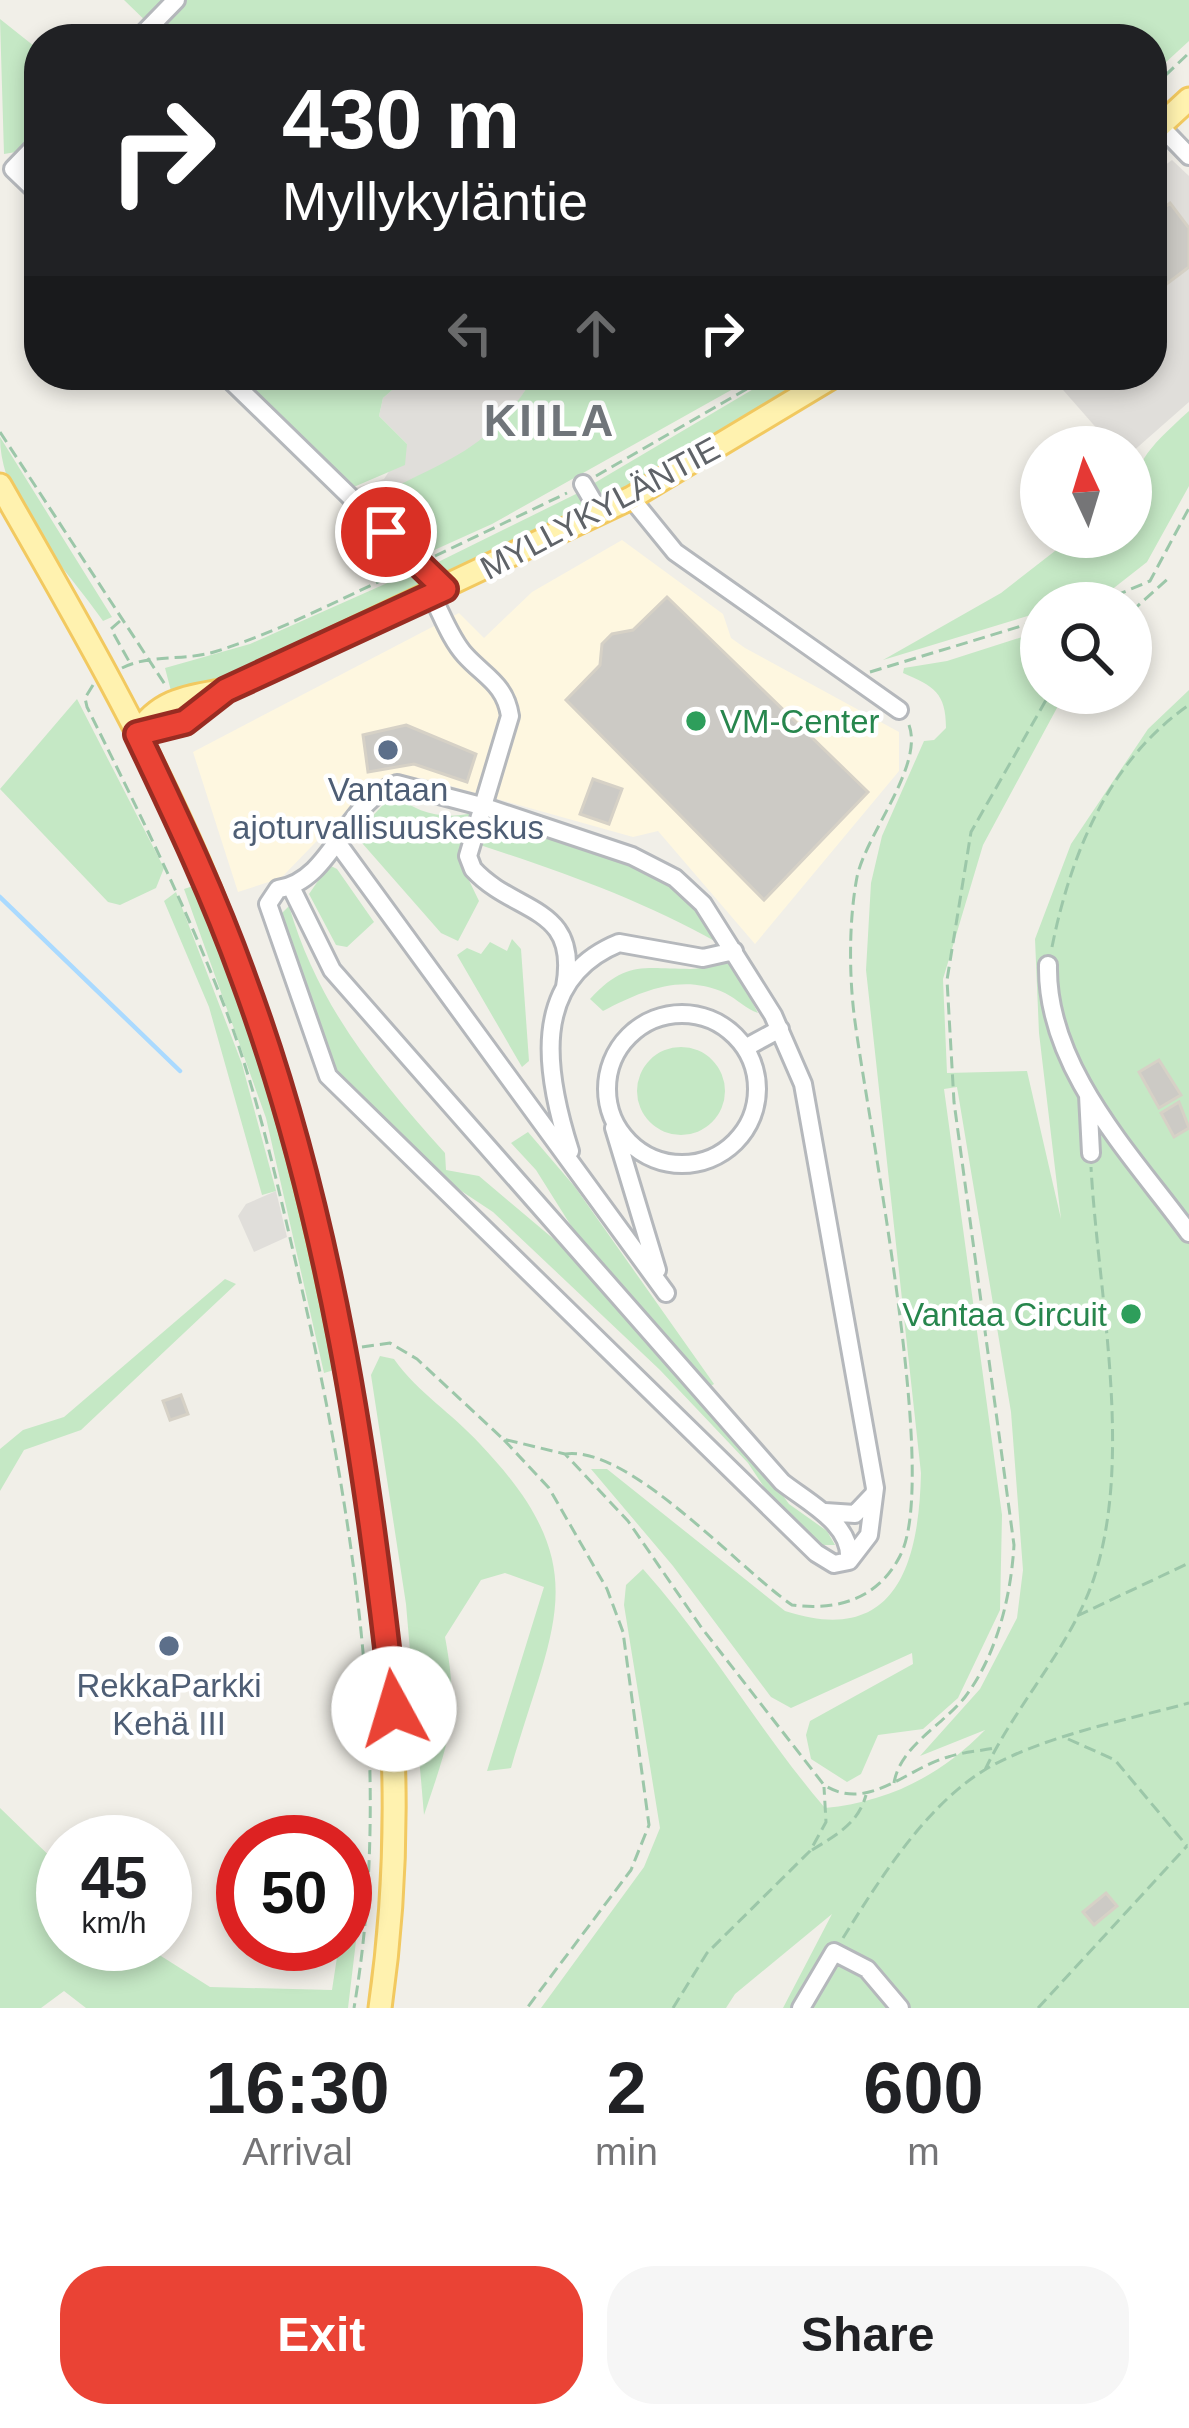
<!DOCTYPE html>
<meta charset="utf-8">
<style>
body{margin:0;font-family:Arial,sans-serif;background:#f6f6f6;color:#202124;height:100vh;display:flex;flex-direction:column;font-size:45px;white-space:nowrap}
*{box-sizing:border-box;margin:0}
p{font-size:39px;color:#757577}
.icon{flex:none;width:66px;height:66px;fill:none;stroke:currentColor;stroke-width:2;stroke-linecap:round;stroke-linejoin:round}
.map{position:relative;height:2008px;overflow:hidden}
.side{display:flex;flex-direction:column;background:#fff;flex:1}
.side>*{flex:none}
.banner{position:absolute;left:24px;top:24px;width:1143px;height:366px;border-radius:48px;box-shadow:0 6px 18px #0003;background:#202124;color:#fff;overflow:hidden}
.needle{width:78px;rotate:356deg}
.fabs{position:absolute;left:1020px;top:426px;display:grid;gap:24px}
.fabs a{display:grid;place-items:center;width:132px;height:132px;border-radius:50%;background:#fff;box-shadow:0 6px 18px #0003;font-size:60px}
.speed{position:absolute;left:36px;top:1815px;display:flex;gap:24px;font-size:60px;font-weight:700;text-align:center}
.speed>*{display:grid;place-content:center;width:156px;height:156px;border-radius:50%;background:#fff;box-shadow:0 6px 18px #0003;line-height:1}
.speed small{font-size:30px;font-weight:400}
.speed .limit{border:18px solid #d22;background:#fff;color:#111}
.pin{position:absolute;display:grid;place-items:center;width:102px;height:102px;color:#fff;margin:-51px;border:6px solid #fff;border-radius:50%;box-shadow:0 3px 12px #0007}
.me{position:absolute;width:132px;margin:-66px;rotate:354deg;stroke-linejoin:round;filter:drop-shadow(0 0 9px #0008)}
.turn{display:flex;align-items:center;gap:42px;height:252px;padding:0 60px;font-size:54px}
.turn .icon{width:156px;height:156px;stroke-width:2.5}
.turn b{display:block;font-size:84px;line-height:102px}
.lanes{display:flex;align-items:center;height:114px;padding:0 60px;background:#0003;justify-content:center;gap:60px;direction:ltr}
.lanes .off{opacity:.35}
.eta{display:flex;justify-content:space-evenly;align-items:center;height:204px;text-align:center}
.eta b{font-size:72px;font-weight:800;line-height:84px}
.action{display:flex;gap:24px;margin-top:auto;padding:24px 60px}
.action a{flex:1;height:138px;border-radius:48px;background:#ea4335;color:#fff;font-size:48px;font-weight:800;line-height:138px;text-align:center}
.action a+a{background:#f6f6f6;color:#202124}
.map>svg:first-child{display:block}
.commercial{fill:#fef7e0}
.industrial{fill:#e0deda}
.green{fill:#c5e8c5}
.lines{fill:none;stroke-linecap:round;stroke-linejoin:round}
.stream{stroke:#aadaff;stroke-width:4.5}
.building{fill:#cccac5;stroke:#d6d1c6;stroke-width:3}
.minor-casing{stroke:#b5b8bc;stroke-width:22}
.major-casing{stroke:#f2c960;stroke-width:27}
.path{stroke:#9cc7a9;stroke-width:3;stroke-dasharray:12 6;stroke-linecap:butt}
.minor{stroke:#fff;stroke-width:16}
.major{stroke:#fff2af;stroke-width:21}
.route-casing{stroke:#982c22;stroke-width:30}
.route{stroke:#ea4335;stroke-width:21}
.leisure-dot{fill:#2e9e5b;stroke:#fff;stroke-width:4.5}
.service-dot{fill:#5c6f8a;stroke:#fff;stroke-width:4.5}
.labels{text-anchor:middle;dominant-baseline:central;stroke-width:9;stroke-linejoin:round;paint-order:stroke}
.street-label{font-size:33px;fill:#5f6368;stroke:#fff}
.leisure-label{font-size:33px;fill:#27864d;stroke:#fff;text-anchor:start}
.service-label{font-size:33px;fill:#4e5e75;stroke:#fff}
.district-label{font-size:45px;font-weight:bold;letter-spacing:3px;fill:#70757a;stroke:#fff}
</style>
<div class="map">
<svg width="1189" height="2008" viewBox="0 0 1189 2008">
<rect width="100%" height="100%" fill="#f1efe8"/>
<!-- commercial -->
<path class="commercial" d="M 622,540 L 723,614 L 731,638 L 745,648 L 899,732 L 899,771 L 755,944 L 658,831 L 633,837 L 422,778 L 376,780 L 281,878 L 238,892 L 193,752 L 459,613 L 484,638 L 532,592 Z"/>
<!-- industrial -->
<path class="industrial" d="M 1172,160 L 1189,176 L 1189,402 L 1131,453 L 1131,447 L 1113,447 L 1050,375 L 1152,375 L 1152,175 Z
M 394,375 L 535,375 L 505,422 L 482,443 L 382,519 L 352,489 L 384,479 L 407,444 L 379,416 L 383,398 L 398,385 Z
M 276,1191 L 287,1237 L 254,1252 L 238,1216 L 246,1204 Z"/>
<!-- green -->
<path class="green" d="M 124,0 L 1189,0 L 1189,41 L 1152,75 L 1152,39 L 145,39 L 154,29 Z
M 0,19 L 39,50 L 39,129 L 16,152 L 4,154 Z
M 235,375 L 394,375 L 398,385 L 383,398 L 379,416 L 407,444 L 405,465 L 349,489 Z
M 535,375 L 758,375 L 492,524 L 421,556 L 382,519 L 387,491 C 458,455 492,446 535,375 Z
M 777,375 L 816,375 L 607,500 L 598,498 L 591,485 Z
M 1189,411 L 1189,486 L 1147,562 L 1110,591 L 1070,603 L 1041,603 L 1041,612 L 883,660 L 1001,593 L 1073,537 L 1131,537 C 1131,467 1136,459 1189,411 Z
M 0,437 L 112,617 L 103,621 C 66,567 0,505 0,437 Z
M 578,493 L 590,507 L 451,578 L 438,574 L 432,565 Z
M 412,572 L 423,583 L 414,597 L 218,679 L 171,691 L 165,668 L 250,644 Z
M 1041,631 L 1041,693 L 1065,693 L 983,845 L 943,979 L 947,1073 L 1027,1071 L 1061,1219 L 1039,1033 L 1035,939 L 1071,844 L 1148,729 L 1189,690 L 1189,2008 L 783,2008 L 832,1914 L 735,1994 L 726,2008 L 541,2008 L 644,1867 L 660,1828 L 624,1605 L 626,1585 L 643,1569 C 710,1644 760,1732 825,1808 C 889,1802 941,1775 985,1730 L 920,1756 L 980,1689 L 1017,1618 L 1023,1570 L 1011,1412 L 957,1087 L 944,1089 L 1002,1515 L 1000,1610 L 958,1698 L 923,1729 L 878,1735 L 861,1774 L 847,1782 L 811,1759 L 806,1735 L 810,1721 L 913,1664 L 912,1653 L 791,1708 L 771,1697 L 673,1566 L 591,1469 L 607,1469 L 785,1611 C 898,1648 919,1560 921,1473 L 866,970 L 871,883 L 882,836 L 924,741 L 934,740 L 946,728 C 946,693 934,686 903,673 L 904,668 L 947,661 Z
M 77,699 L 164,868 L 156,888 L 120,905 L 108,902 L 0,789 Z
M 393,794 C 418,813 442,820 472,813 L 463,868 L 479,901 L 458,941 L 441,933 L 355,835 Z
M 498,820 C 576,847 678,861 718,943 C 640,899 562,872 477,844 L 487,822 Z
M 329,865 L 337,869 L 374,922 L 347,947 L 336,945 L 309,894 Z
M 199,884 L 272,1086 L 338,1361 L 334,1370 L 324,1373 L 266,1118 L 184,889 Z
M 176,892 L 242,1064 L 276,1191 L 262,1195 L 209,1007 L 164,901 Z
M 289,906 C 318,1006 377,1077 445,1153 L 446,1170 L 479,1176 L 575,1257 L 762,1467 L 789,1504 L 827,1531 L 835,1545 L 820,1545 L 774,1502 L 748,1463 L 660,1370 L 493,1212 L 428,1169 L 332,1069 L 278,917 Z
M 512,939 L 521,949 L 529,1061 L 522,1067 L 457,955 L 467,948 L 481,954 L 490,942 L 507,951 Z
M 730,960 L 758,1013 C 746,1009 737,999 725,993 C 681,973 642,991 603,1011 L 590,999 C 626,960 644,969 690,969 C 703,969 717,962 730,960 Z
M637 1091a44 44 0 1 1 88 0a44 44 0 1 1-88 0Z
M 528,1132 L 575,1187 L 714,1384 L 709,1387 L 585,1248 L 536,1170 L 511,1143 Z
M 225,1279 L 236,1284 L 81,1430 L 24,1450 L 0,1491 L 0,1449 L 23,1430 L 64,1417 Z
M 380,1356 L 394,1359 C 419,1394 452,1413 480,1444 C 598,1568 553,1622 511,1768 L 487,1771 L 544,1587 L 505,1573 L 481,1580 L 445,1637 C 460,1717 449,1740 424,1815 L 406,1604 L 371,1375 Z
M 0,1808 L 63,1869 L 63,1944 L 142,1944 L 210,1987 L 332,1990 L 339,1944 L 345,1944 L 348,1864 L 364,1874 L 348,2008 L 86,2008 L 64,1991 L 41,2008 L 0,2008 Z"/>
<g class="lines">
<!-- stream -->
<path class="stream" d="M 0,897 L 180,1071"/>
</g>
<!-- building -->
<path class="building" d="M 1170,203 L 1189,228 L 1189,267 L 1152,295 L 1152,217 Z
M 667,597 L 868,792 L 764,900 L 566,700 L 600,665 L 602,644 L 612,634 L 633,630 Z
M 406,725 L 476,754 L 467,782 L 414,764 L 368,772 L 363,735 Z
M 593,779 L 622,789 L 609,824 L 580,814 Z
M 1159,1060 L 1181,1095 L 1159,1108 L 1139,1072 Z
M 1179,1102 L 1189,1128 L 1174,1137 L 1161,1113 Z
M 181,1395 L 188,1414 L 170,1420 L 163,1401 Z
M 1106,1893 L 1117,1906 L 1094,1925 L 1083,1912 Z"/>
<g class="lines">
<defs>
<path id="minor" d="M 138,39 L 176,0
M 1160,126 L 1189,156
M 39,142 L 13,169 L 39,194
M 225,375 L 445,589
M 583,484 L 600,513
M 631,498 L 675,552 L 899,710
M 432,596 C 442,615 451,640 465,655 C 485,677 505,684 510,716 L 468,856 L 473,869 C 515,915 580,904 565,987
M 397,784 L 485,807 L 632,856 L 675,878 L 703,904 L 773,1015 L 803,1084 L 875,1488 L 869,1535 L 849,1561 L 834,1564 L 816,1553 L 328,1076 L 268,904 L 278,889 C 333,881 345,800 397,784 Z
M 336,841 L 666,1293
M 291,887 L 332,970 L 782,1482 C 807,1502 853,1524 849,1561
M 1048,965 C 1046,1068 1132,1155 1189,1233
M607 1089a75 75 0 1 1 150 0a75 75 0 1 1-150 0Z
M 745,1048 L 780,1029
M 1088,1095 L 1091,1153
M 614,1128 L 657,1270
M 570,1151 C 546,1076 528,980 619,943 L 703,958 L 734,951
M 825,1512 L 855,1514 L 873,1495
M 801,2008 L 834,1952 L 867,1969 L 900,2008"/>
<path id="major" d="M 1152,133 L 1189,99
M 0,485 C 71,609 142,731 199,863 C 280,1053 328,1254 361,1457 C 391,1650 408,1813 380,2008
M 137,734 C 159,699 188,697 226,690 L 631,498 L 836,375
M 137,734 L 185,723 L 221,694"/>
</defs>
<!-- minor casing -->
<use href="#minor" class="minor-casing"/>
<!-- major casing -->
<use href="#major" class="major-casing"/>
<!-- path -->
<path class="path" d="M 1152,88 L 1189,53
M 0,432 L 166,686
M 596,476 L 771,375
M 435,556 L 567,493
M 1098,603 L 1150,581 L 1189,508
M 1131,612 L 1171,576
M 120,621 L 111,629 L 130,663
M 122,668 C 149,654 184,661 214,652 C 279,632 342,598 404,570
M 870,672 L 1041,620
M 93,685 L 85,698 L 87,707 C 137,808 187,908 227,1013 C 258,1096 277,1182 297,1268 C 352,1503 395,1768 354,2008
M 1052,947 C 1071,853 1109,760 1189,705
M 362,1347 L 390,1343 L 417,1359 L 503,1439 L 565,1454 L 628,1521 L 701,1627 L 824,1785 C 868,1813 907,1768 948,1757 C 963,1752 980,1751 995,1748
M 504,1440 L 549,1488 L 607,1589 L 623,1632 L 649,1825 L 631,1870 L 527,2008
M 565,1454 C 629,1445 737,1567 792,1605 C 837,1611 878,1599 900,1556 C 941,1479 867,1119 854,1014 C 849,972 849,919 857,877 C 866,834 924,766 909,725
M 1077,1616 L 1189,1563
M 1068,1739 L 1115,1760 L 1187,1846
M 985,1770 C 1016,1704 1071,1647 1094,1578 C 1134,1456 1098,1294 1091,1167
M 894,1783 C 900,1746 942,1726 965,1697 C 997,1655 1011,1596 1014,1545 L 954,1102 L 947,980 L 971,832 L 1050,693
M 812,1850 C 836,1835 858,1824 866,1795
M 843,1938 C 879,1880 926,1805 986,1769 C 1046,1735 1123,1721 1189,1703
M 673,2008 L 707,1953 L 810,1851 L 826,1822 L 824,1787
M 1038,2008 L 1187,1846"/>
<!-- minor -->
<use href="#minor" class="minor"/>
<!-- major -->
<use href="#major" class="major"/>
</g>
<g class="lines">
<defs>
<path id="route" d="M 386,532 L 445,589 L 226,690 L 185,722 L 137,734 C 175,814 213,893 243,977 C 330,1211 367,1462 394,1709"/>
</defs>
<!-- route casing -->
<use href="#route" class="route-casing"/>
<!-- route -->
<use href="#route" class="route"/>
</g>
<!-- markers -->
<g class="leisure-dot">
<circle cx="696" cy="721" r="12"/>
<circle cx="1131" cy="1314" r="12"/>
</g>
<g class="service-dot">
<circle cx="388" cy="750" r="12"/>
<circle cx="169" cy="1646" r="12"/>
</g>
<g class="labels">
<!-- street labels -->
<g class="street-label">
<text transform="translate(600 508) rotate(-28)">MYLLYKYLÄNTIE</text>
</g>
<!-- leisure labels -->
<g class="leisure-label">
<text x="720" y="721">VM-Center</text>
<text x="1107" y="1314" text-anchor="end">Vantaa Circuit</text>
</g>
<!-- service labels -->
<g class="service-label">
<text x="388" y="789">Vantaan<tspan x="388" dy="38">ajoturvallisuuskeskus</tspan></text>
<text x="169" y="1685">RekkaParkki<tspan x="169" dy="38">Kehä III</tspan></text>
</g>
<!-- district labels -->
<g class="district-label">
<text x="550" y="420">KIILA</text>
</g>
</g>
</svg>
<div class="fabs">
<a><svg class="needle" viewBox="-14 -14 28 28"><path d="M0-13l5 13h-10z" fill="#e53935"/><path d="M0 13l5-13h-10z" fill="#757577"/></svg></a>
<a><svg class="icon" aria-label="search" viewBox="0 0 24 24"><circle cx="10" cy="10" r="6"/><path d="M15 15l6 6"/></svg></a>
</div>
<div class="speed"><div>45<small>km/h</small></div><div class="limit">50</div></div>
<div class="pin" style="left:386px;top:532px;background:#d93025"><svg class="icon" aria-label="arrive" viewBox="0 0 24 24"><path d="M6 21V4h12l-3 4 3 4H6"/></svg></div>
<svg class="me" style="left:394px;top:1709px" viewBox="-20 -20 40 40"><circle r="19" fill="#fff"/><path d="M0-13L10 11 0 6-10 11z" fill="#ea4335"/></svg>
<div class="banner">
<div class="turn"><svg class="icon" aria-label="right" viewBox="0 0 24 24"><path d="M7 20v-9h11M14 6l5 5-5 5"/></svg><div><b>430 m</b>Myllykyläntie</div></div>
<div class="lanes"><svg class="icon off" aria-label="left" viewBox="0 0 24 24"><path d="M17 20v-9H6M10 6l-5 5 5 5"/></svg><svg class="icon off" aria-label="ahead" viewBox="0 0 24 24"><path d="M12 20V5M6 11l6-6 6 6"/></svg><svg class="icon" aria-label="right" viewBox="0 0 24 24"><path d="M7 20v-9h11M14 6l5 5-5 5"/></svg></div>
</div>
</div>
<section class="side">
<div class="eta">
<div><b>16:30</b><p>Arrival</p></div>
<div><b>2</b><p>min</p></div>
<div><b>600</b><p>m</p></div>
</div>
<div class="action"><a>Exit</a><a>Share</a></div>
</section>
